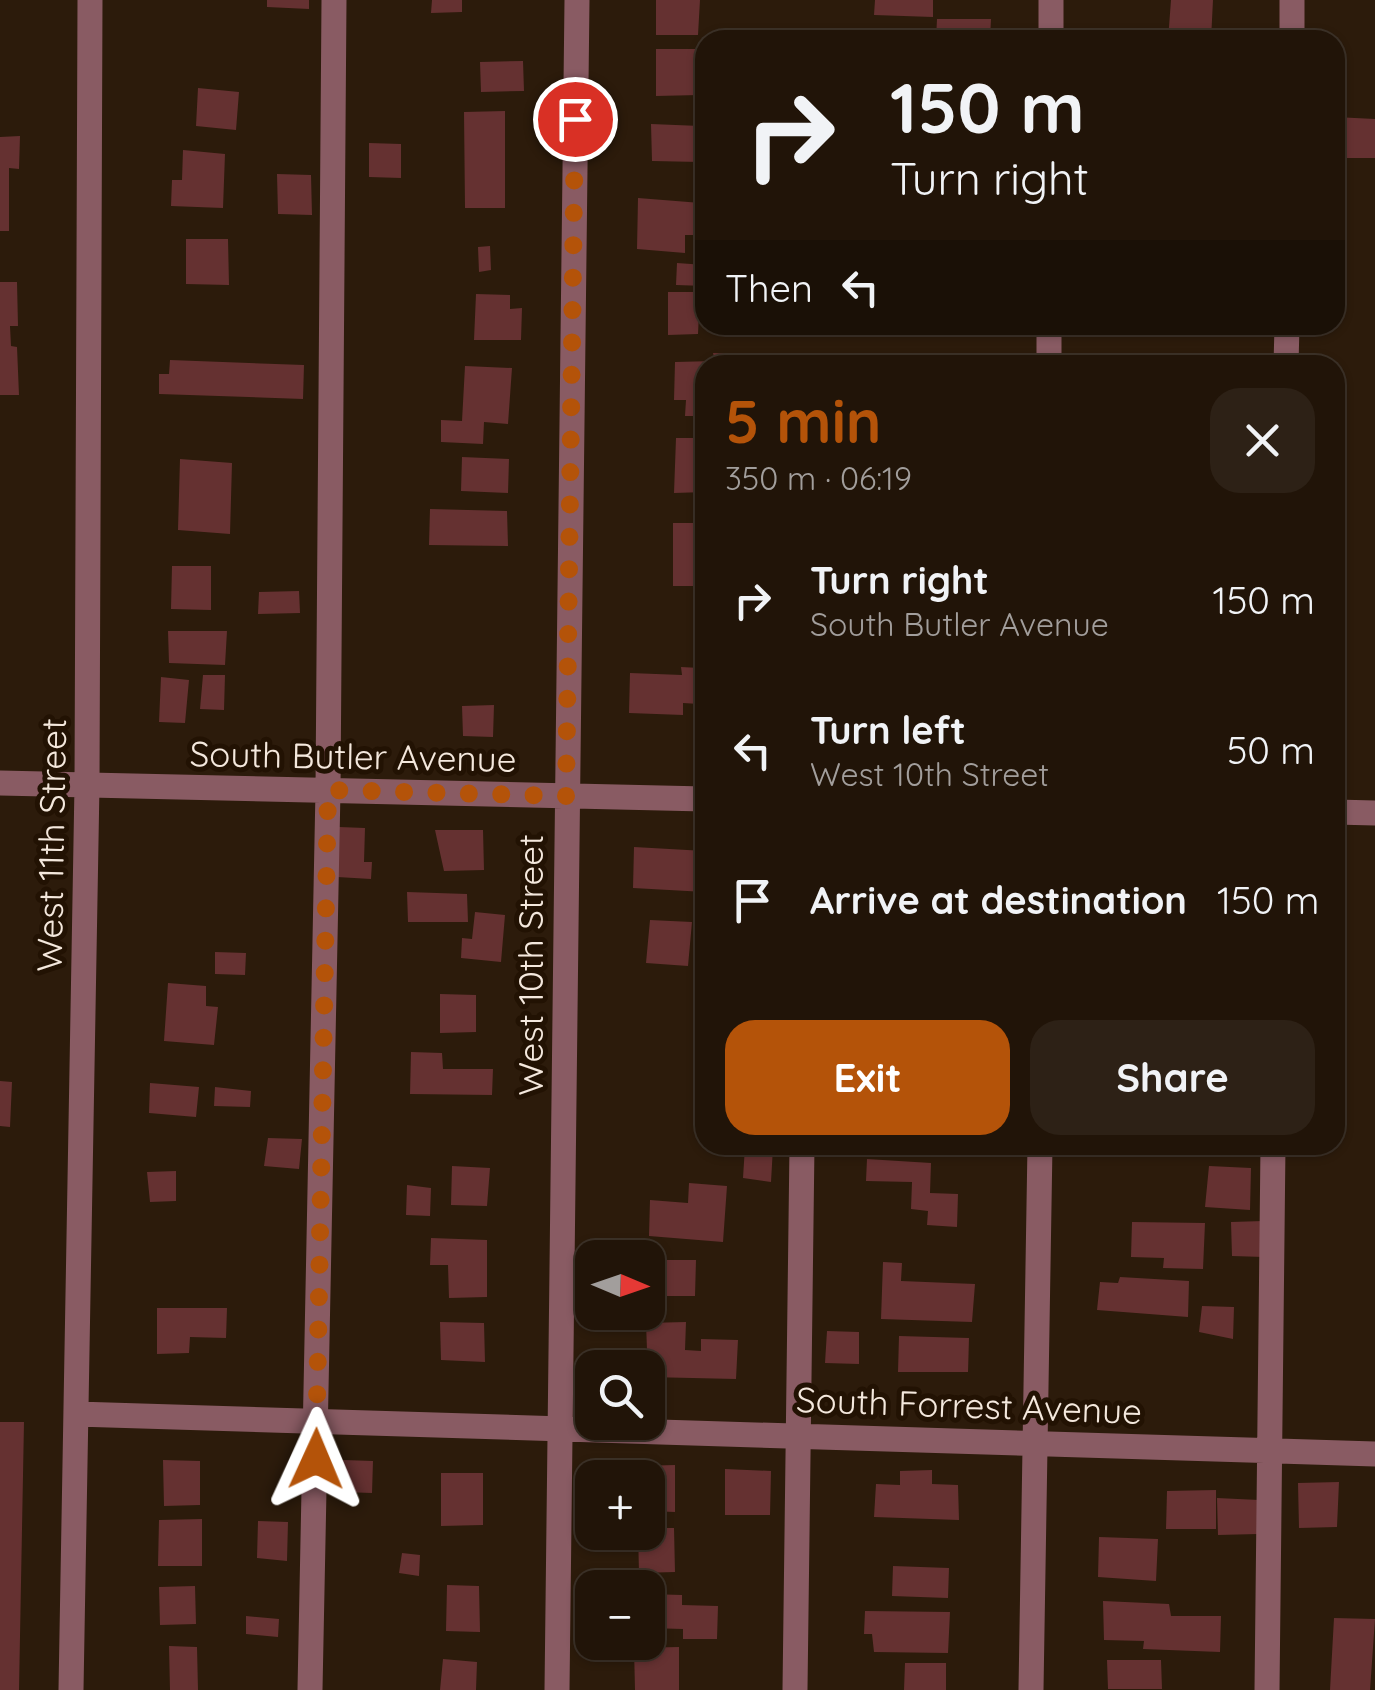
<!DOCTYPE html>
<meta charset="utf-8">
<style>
body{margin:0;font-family:Quicksand,sans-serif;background:#2d2116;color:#f1f3f6;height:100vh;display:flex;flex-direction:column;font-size:38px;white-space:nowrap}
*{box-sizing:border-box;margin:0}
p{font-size:32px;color:#a29e9c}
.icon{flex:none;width:55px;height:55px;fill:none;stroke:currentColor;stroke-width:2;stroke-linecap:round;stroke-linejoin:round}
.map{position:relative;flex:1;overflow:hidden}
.drawer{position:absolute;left:695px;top:355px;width:650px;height:800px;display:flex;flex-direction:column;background:#211408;border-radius:30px;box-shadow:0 2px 8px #0004,0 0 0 2px #3e3329}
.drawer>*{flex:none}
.top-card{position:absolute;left:695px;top:30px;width:650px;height:305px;border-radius:30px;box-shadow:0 2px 8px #0004,0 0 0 2px #3e3329;background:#211408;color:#f1f3f6;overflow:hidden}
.needle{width:65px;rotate:92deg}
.tools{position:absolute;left:575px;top:1240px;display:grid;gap:20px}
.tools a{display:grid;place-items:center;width:90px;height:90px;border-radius:20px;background:#211408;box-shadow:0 2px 8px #0004,0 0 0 2px #3e3329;font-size:50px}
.pin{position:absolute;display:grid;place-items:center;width:85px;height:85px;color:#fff;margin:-42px;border:5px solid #fff;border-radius:50%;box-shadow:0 2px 10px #0007}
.me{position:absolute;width:110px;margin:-55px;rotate:1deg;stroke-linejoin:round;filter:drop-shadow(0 0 8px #0008)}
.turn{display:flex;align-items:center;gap:35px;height:210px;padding:0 30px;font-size:45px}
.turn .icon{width:130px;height:130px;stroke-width:2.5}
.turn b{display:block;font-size:70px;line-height:85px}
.then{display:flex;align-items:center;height:95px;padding:0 30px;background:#0003;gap:20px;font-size:38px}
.round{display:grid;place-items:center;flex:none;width:105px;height:105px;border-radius:30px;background:#2d2116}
.head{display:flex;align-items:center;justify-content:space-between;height:170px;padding:0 30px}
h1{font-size:60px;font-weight:700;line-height:75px;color:#b45309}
.action{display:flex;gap:20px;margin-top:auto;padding:20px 30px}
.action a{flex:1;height:115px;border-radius:30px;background:#b45309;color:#fff;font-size:40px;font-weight:700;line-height:115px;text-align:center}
.action a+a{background:#2d2116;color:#f1f3f6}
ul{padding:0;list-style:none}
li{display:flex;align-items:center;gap:30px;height:150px;padding:0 30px}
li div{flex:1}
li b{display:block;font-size:38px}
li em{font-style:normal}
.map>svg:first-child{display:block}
.building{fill:#653131}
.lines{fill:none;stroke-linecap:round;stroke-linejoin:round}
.minor{stroke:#895b63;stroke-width:25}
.route{stroke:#b45309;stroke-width:18;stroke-dasharray:0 32.4}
.labels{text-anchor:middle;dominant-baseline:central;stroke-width:10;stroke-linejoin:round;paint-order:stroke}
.street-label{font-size:35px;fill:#f4e8dd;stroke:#221203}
</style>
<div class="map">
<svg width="1375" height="1690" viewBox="0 0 1375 1690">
<rect width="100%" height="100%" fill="#2c1b0b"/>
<!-- building -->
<path class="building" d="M 267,0 L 309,0 L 309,9 L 267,7 Z
M 432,0 L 462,0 L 462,12 L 431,13 Z
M 656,0 L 700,0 L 698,35 L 656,35 Z
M 875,0 L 933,0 L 933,17 L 874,15 Z
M 1171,0 L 1213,0 L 1211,40 L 1168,40 Z
M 937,19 L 991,19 L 990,40 L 936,40 Z
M 656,49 L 700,49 L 699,95 L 656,96 Z
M 523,61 L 524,91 L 481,92 L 480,62 Z
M 198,88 L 239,92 L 236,130 L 196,126 Z
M 505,111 L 505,208 L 465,208 L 464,112 Z
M 1335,117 L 1375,119 L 1375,158 L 1335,158 Z
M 651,124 L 700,126 L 700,162 L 652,161 Z
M 20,136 L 19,169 L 9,168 L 9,231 L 0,231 L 0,137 Z
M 369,143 L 401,144 L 401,178 L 369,177 Z
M 183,150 L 225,154 L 223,208 L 171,206 L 172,180 L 182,180 Z
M 277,174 L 311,175 L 312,215 L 278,214 Z
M 638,198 L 701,203 L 700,235 L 685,235 L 685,253 L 637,249 Z
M 186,239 L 228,239 L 229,285 L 186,284 Z
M 490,246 L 491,270 L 479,272 L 478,247 Z
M 677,263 L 705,265 L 705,286 L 676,285 Z
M 0,282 L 17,282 L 18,326 L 10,326 L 11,346 L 17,347 L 19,395 L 0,395 Z
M 668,292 L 700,292 L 698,334 L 668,335 Z
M 476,294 L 510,295 L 510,309 L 522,308 L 521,340 L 474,340 Z
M 944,325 L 976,325 L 976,337 L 944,336 Z
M 713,353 L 746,354 L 746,365 L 705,365 L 705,416 L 685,416 L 686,400 L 674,400 L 675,362 L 715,361 Z
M 170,360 L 304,365 L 303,399 L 159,394 L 159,374 L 169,374 Z
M 465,366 L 512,368 L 508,424 L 484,422 L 483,444 L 441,442 L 441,420 L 462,421 Z
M 676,438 L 705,438 L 705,492 L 674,493 Z
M 462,457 L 509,459 L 508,493 L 461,491 Z
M 180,459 L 232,463 L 230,534 L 178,530 Z
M 430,509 L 507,511 L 508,546 L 429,545 Z
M 673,523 L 705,523 L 705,586 L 673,586 Z
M 172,566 L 211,566 L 211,610 L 171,609 Z
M 299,591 L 300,613 L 258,614 L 259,592 Z
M 168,631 L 227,631 L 225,665 L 169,663 Z
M 681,667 L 700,668 L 699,704 L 683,703 L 683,715 L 629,713 L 630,673 L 682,675 Z
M 203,675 L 225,675 L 224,710 L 200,709 Z
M 161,677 L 189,680 L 185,723 L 159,722 Z
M 494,705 L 493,737 L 463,736 L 462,706 Z
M 339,827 L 365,828 L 364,862 L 372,862 L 371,879 L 337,877 Z
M 435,830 L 483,830 L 484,870 L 444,871 Z
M 634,847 L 705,851 L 705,892 L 633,888 Z
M 407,892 L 467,894 L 468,922 L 408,922 Z
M 475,912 L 505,915 L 501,962 L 461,958 L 462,938 L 472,939 Z
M 650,920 L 692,922 L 688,966 L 646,963 Z
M 215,952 L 246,953 L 245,975 L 215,974 Z
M 168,983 L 206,986 L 206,1006 L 218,1007 L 214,1045 L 164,1041 Z
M 440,994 L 476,995 L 476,1032 L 440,1033 Z
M 411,1052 L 442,1053 L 443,1069 L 493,1069 L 492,1095 L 410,1094 Z
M 0,1081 L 12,1082 L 10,1127 L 0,1126 Z
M 150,1083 L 199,1087 L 196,1117 L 149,1113 Z
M 215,1087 L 251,1091 L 250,1107 L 214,1106 Z
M 268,1138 L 302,1139 L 299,1169 L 264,1166 Z
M 745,1146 L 773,1147 L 771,1182 L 743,1178 Z
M 867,1159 L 931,1163 L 930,1193 L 958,1194 L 957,1227 L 927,1225 L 928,1211 L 911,1209 L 912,1182 L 866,1181 Z
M 452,1166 L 490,1168 L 487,1206 L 451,1205 Z
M 1209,1166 L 1251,1168 L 1250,1210 L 1205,1207 Z
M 176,1171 L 176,1201 L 150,1202 L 147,1172 Z
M 689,1183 L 727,1186 L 723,1242 L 649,1236 L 650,1200 L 688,1203 Z
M 407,1185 L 431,1188 L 430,1216 L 406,1215 Z
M 1263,1221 L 1264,1257 L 1232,1256 L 1231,1222 Z
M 1132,1222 L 1205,1223 L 1203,1269 L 1163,1268 L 1164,1258 L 1131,1257 Z
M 431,1238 L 487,1240 L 487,1297 L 449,1298 L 448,1265 L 430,1265 Z
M 648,1260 L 696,1260 L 695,1296 L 648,1296 Z
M 883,1262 L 902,1263 L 901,1281 L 975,1284 L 972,1322 L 881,1319 Z
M 1120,1277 L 1189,1281 L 1188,1317 L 1097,1310 L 1100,1282 L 1118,1283 Z
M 1202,1306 L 1234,1307 L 1233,1339 L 1199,1332 Z
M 157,1308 L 227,1308 L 226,1338 L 190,1337 L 189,1353 L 157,1354 Z
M 440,1322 L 484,1323 L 485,1362 L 441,1360 Z
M 686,1322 L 685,1350 L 701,1351 L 701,1339 L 738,1340 L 736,1379 L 648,1377 L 646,1323 Z
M 827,1331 L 859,1332 L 859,1364 L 825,1363 Z
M 899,1336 L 969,1338 L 968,1372 L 898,1372 Z
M 0,1422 L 24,1422 L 19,1690 L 0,1690 Z
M 163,1460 L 200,1461 L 200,1505 L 164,1506 Z
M 343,1460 L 373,1461 L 372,1493 L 342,1492 Z
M 675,1465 L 675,1512 L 648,1511 L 648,1478 L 638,1478 L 639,1466 Z
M 725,1469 L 771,1471 L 770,1515 L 725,1515 Z
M 932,1470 L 932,1484 L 958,1485 L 959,1520 L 874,1517 L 876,1484 L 900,1485 L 900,1471 Z
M 441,1473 L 483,1473 L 483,1525 L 441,1526 Z
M 1339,1482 L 1337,1527 L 1299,1528 L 1298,1483 Z
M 1216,1490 L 1216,1529 L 1166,1529 L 1167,1491 Z
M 1217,1498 L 1259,1500 L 1258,1534 L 1218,1535 Z
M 202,1519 L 202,1566 L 158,1566 L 159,1520 Z
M 258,1521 L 288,1522 L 287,1561 L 257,1558 Z
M 648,1528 L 674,1528 L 675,1572 L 639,1573 L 638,1532 L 648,1532 Z
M 1099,1537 L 1158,1539 L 1156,1581 L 1098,1577 Z
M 402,1553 L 420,1555 L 419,1576 L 399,1573 Z
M 893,1566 L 949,1568 L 948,1598 L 892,1596 Z
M 447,1585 L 479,1586 L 480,1632 L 446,1631 Z
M 195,1586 L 196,1624 L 160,1625 L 159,1587 Z
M 648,1594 L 682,1595 L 682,1605 L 718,1606 L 717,1639 L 683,1639 L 683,1629 L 648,1628 Z
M 1103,1601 L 1169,1604 L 1171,1616 L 1221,1616 L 1220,1652 L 1143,1649 L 1144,1641 L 1104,1640 Z
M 865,1611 L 950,1612 L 948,1653 L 874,1652 L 872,1634 L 864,1634 Z
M 246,1616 L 279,1619 L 278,1637 L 246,1634 Z
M 1334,1618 L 1375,1619 L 1370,1690 L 1330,1690 Z
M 169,1646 L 197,1647 L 198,1690 L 170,1690 Z
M 679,1647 L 679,1690 L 635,1690 L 634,1648 Z
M 443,1659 L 477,1662 L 476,1690 L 440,1690 Z
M 1107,1660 L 1161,1660 L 1162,1689 L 1108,1689 Z
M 905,1663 L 946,1663 L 946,1690 L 904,1690 Z"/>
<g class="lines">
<!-- minor -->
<path class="minor" d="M 1051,40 L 1051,0
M 1292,40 L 1292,0
M 1049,365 L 1049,325
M 1286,365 L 1287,325
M 0,783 L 705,799
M 1335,812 L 1375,813
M 76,1414 L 1375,1454
M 71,1690 L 87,785 L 90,0
M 310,1690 L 328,790 L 334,0
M 557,1690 L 577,0
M 795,1690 L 802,1145
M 1031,1690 L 1040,1145
M 1267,1690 L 1273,1145"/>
</g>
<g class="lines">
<!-- route -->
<path class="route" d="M 316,1459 L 328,790 L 566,796 L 575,119"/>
</g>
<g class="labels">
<!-- street labels -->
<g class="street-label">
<text transform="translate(353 756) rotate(1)">South Butler Avenue</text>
<text transform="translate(51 845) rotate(-89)">West 11th Street</text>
<text transform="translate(530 965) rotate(-90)">West 10th Street</text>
<text transform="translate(969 1405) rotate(2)">South Forrest Avenue</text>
</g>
</g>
</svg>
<div class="tools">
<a><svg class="needle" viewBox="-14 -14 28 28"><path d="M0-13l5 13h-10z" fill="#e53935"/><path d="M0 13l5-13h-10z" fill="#a29e9c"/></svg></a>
<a><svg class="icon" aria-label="search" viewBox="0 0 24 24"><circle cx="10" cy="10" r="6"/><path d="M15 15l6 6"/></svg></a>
<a>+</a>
<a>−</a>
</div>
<div class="pin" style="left:575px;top:119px;background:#d93025"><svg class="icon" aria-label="arrive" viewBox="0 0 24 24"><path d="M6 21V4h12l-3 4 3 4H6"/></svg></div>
<svg class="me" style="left:316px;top:1459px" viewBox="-20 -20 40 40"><path d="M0-17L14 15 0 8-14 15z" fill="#b45309" stroke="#fff" stroke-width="4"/></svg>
<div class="top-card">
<div class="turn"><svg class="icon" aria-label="right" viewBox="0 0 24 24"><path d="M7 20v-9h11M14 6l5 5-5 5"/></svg><div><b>150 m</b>Turn right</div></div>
<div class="then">Then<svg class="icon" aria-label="left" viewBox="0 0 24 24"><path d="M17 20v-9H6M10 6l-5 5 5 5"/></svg></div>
</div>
<section class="drawer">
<div class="head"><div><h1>5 min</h1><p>350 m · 06:19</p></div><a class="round"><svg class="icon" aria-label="close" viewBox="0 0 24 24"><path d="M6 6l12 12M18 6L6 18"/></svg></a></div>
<ul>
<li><svg class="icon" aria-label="right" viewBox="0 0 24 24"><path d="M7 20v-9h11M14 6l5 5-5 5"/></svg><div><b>Turn right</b><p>South Butler Avenue</p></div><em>150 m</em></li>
<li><svg class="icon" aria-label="left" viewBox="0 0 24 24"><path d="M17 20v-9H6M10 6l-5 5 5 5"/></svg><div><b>Turn left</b><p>West 10th Street</p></div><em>50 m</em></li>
<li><svg class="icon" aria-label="arrive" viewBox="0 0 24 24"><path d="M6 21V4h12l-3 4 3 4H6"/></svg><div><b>Arrive at destination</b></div><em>150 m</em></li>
</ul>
<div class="action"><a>Exit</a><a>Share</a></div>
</section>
</div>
